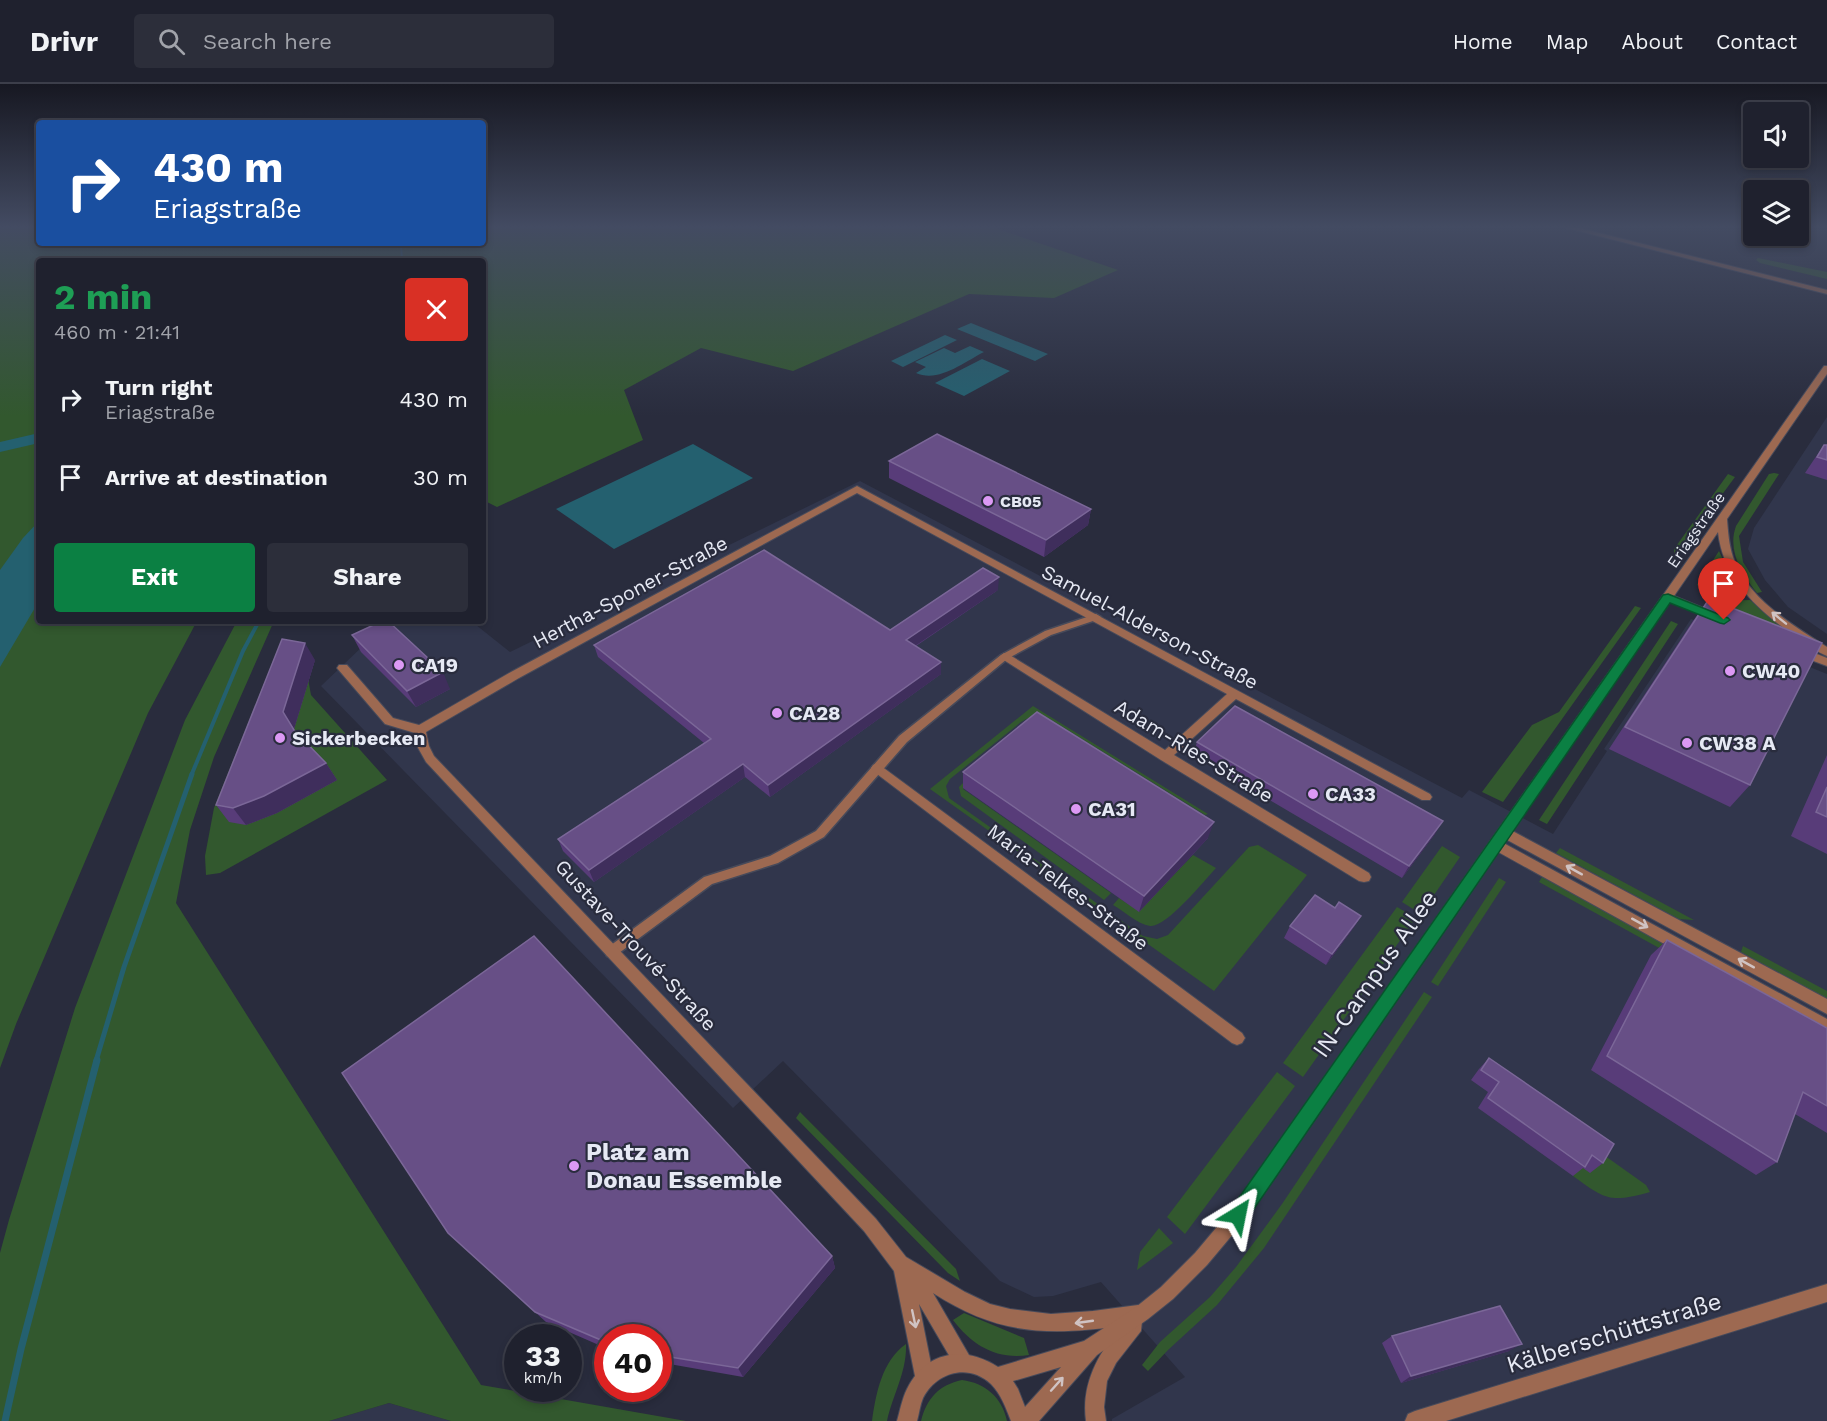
<!DOCTYPE html>
<meta charset="utf-8">
<style>
body{margin:0;font-family:"Work Sans",sans-serif;background:#2c2e3a;color:#f1f3f6;height:100vh;display:flex;flex-direction:column;font-size:22px;white-space:nowrap}
*{box-sizing:border-box;margin:0}
p{font-size:20px;color:#a1a3aa}
.icon{flex:none;width:33px;height:33px;fill:none;stroke:currentColor;stroke-width:2;stroke-linecap:round;stroke-linejoin:round}
.map{position:relative;flex:1;overflow:hidden}
.panel{position:absolute;left:36px;top:174px;width:450px;height:366px;display:flex;flex-direction:column;background:#1f212e;border-radius:6px;box-shadow:0 3px 9px #0003,0 0 0 2px #3c3e4a}
.panel>*{flex:none}
.banner{position:absolute;left:36px;top:36px;width:450px;height:126px;border-radius:6px;box-shadow:0 3px 9px #0003,0 0 0 2px #3c3e4a;background:#1a4fa0;color:#fff;overflow:hidden}
.fabs{position:absolute;left:1743px;top:18px;display:grid;gap:12px}
.fabs a{display:grid;place-items:center;width:66px;height:66px;border-radius:6px;background:#1f212e;box-shadow:0 3px 9px #0003,0 0 0 2px #3c3e4a;font-size:30px}
.speed{position:absolute;left:504px;top:1240px;display:flex;gap:12px;font-size:30px;font-weight:700;text-align:center}
.speed>*{display:grid;place-content:center;width:78px;height:78px;border-radius:50%;background:#1f212e;box-shadow:0 3px 9px #0003,0 0 0 2px #3c3e4a;line-height:1}
.speed small{font-size:15px;font-weight:400}
.speed .limit{border:9px solid #d22;background:#fff;color:#111}
.pin{position:absolute;display:grid;place-items:center;width:51px;height:51px;color:#fff;margin:-62px -26px;border-radius:50% 50% 50% 0;rotate:-45deg;box-shadow:0 0 6px #0007}
.pin .icon{rotate:45deg}
.me{position:absolute;width:66px;margin:-33px;rotate:35deg;stroke-linejoin:round;filter:drop-shadow(0 0 4px #0008)}
.turn{display:flex;align-items:center;gap:21px;height:126px;padding:0 18px;font-size:27px}
.turn .icon{width:78px;height:78px;stroke-width:2.5}
.turn b{display:block;font-size:42px;line-height:51px}
.round{display:grid;place-items:center;flex:none;width:63px;height:63px;border-radius:6px;background:#2c2e3a}
.summary{display:flex;align-items:center;justify-content:space-between;height:102px;padding:0 18px}
h1{font-size:36px;font-weight:700;line-height:45px;color:#1e9e55}
.action{display:flex;gap:12px;margin-top:auto;padding:12px 18px}
.action a{flex:1;height:69px;border-radius:6px;background:#0b8043;color:#fff;font-size:24px;font-weight:700;line-height:69px;text-align:center}
.action a+a{background:#2c2e3a;color:#f1f3f6}
ul{padding:0;list-style:none}
li{display:flex;align-items:center;gap:18px;height:78px;padding:0 18px}
li div{flex:1}
li b{display:block;font-size:22px}
li em{font-style:normal}
header{display:flex;align-items:center;gap:36px;box-sizing:border-box;height:84px;padding:0 30px;background:#1f212e;border-bottom:2px solid #3c3e4a}
header strong{font-size:28px}
nav{display:flex;gap:33px;margin-inline-start:auto;font-size:21px}
.search{width:420px;height:54px;background:#2c2e3a;display:flex;align-items:center;gap:15px;box-sizing:border-box;padding:0 21px;border-radius:6px;color:#a1a3aa;font-size:22px}
.map>svg:first-child{display:block}
.built{fill:#31364c}
.green{fill:#32582e}
.water{fill:#24606f}
.lines{fill:none;stroke-linecap:round;stroke-linejoin:round}
.stream-far3{stroke:#24606f;stroke-width:2}
.stream-far2{stroke:#24606f;stroke-width:4}
.stream-far1{stroke:#24606f;stroke-width:5}
.stream{stroke:#24606f;stroke-width:7}
.pedestrian-casing{stroke:#474a5a;stroke-width:3}
.minor-casing{stroke:#474a5a;stroke-width:2}
.tertiary-casing{stroke:#474a5a;stroke-width:2}
.pedestrian{fill:#9d6951;fill-rule:evenodd}
.minor{fill:#9d6951;fill-rule:evenodd}
.tertiary{fill:#9d6951;fill-rule:evenodd}
.wall{fill:#583c79}
.shaded-wall{fill:#3f2e5c}
.building{fill:#674f86;stroke:#7b6798;stroke-width:1.5}
.oneway{stroke:#d0c3c3}
.route{fill:#0b8043;stroke:#07532c;stroke-width:1.5}
.poi-dot{fill:#dc99f4;stroke:#292c3d;stroke-width:2}
.labels{text-anchor:middle;dominant-baseline:central;stroke-width:4.5;stroke-linejoin:round;paint-order:stroke}
.far-poi-label{font-size:16px;font-weight:bold;fill:#e6e9f4;stroke:#292c3d;text-anchor:start}
.far-street-label{font-size:16px;fill:#e6e9f4;stroke:#292c3d}
.street-label{font-size:20px;fill:#e6e9f4;stroke:#292c3d}
.poi-label{font-size:20px;font-weight:bold;fill:#e6e9f4;stroke:#292c3d;text-anchor:start}
.near-street-label{font-size:24px;fill:#e6e9f4;stroke:#292c3d}
.near-poi-label{font-size:24px;font-weight:bold;fill:#e6e9f4;stroke:#292c3d;text-anchor:start}
</style>
<header>
<strong>Drivr</strong>
<div class="search"><svg class="icon" aria-label="search" viewBox="0 0 24 24"><circle cx="10" cy="10" r="6"/><path d="M15 15l6 6"/></svg>Search here</div>
<nav><a>Home</a><a>Map</a><a>About</a><a>Contact</a></nav>
</header>
<div class="map">
<svg width="1827" height="1337" viewBox="0 0 1827 1337">
<rect width="100%" height="100%" fill="#292c3d"/>
<!-- built -->
<path class="built" d="M 1827,333 L 1827,550 L 1788,523 L 1765,496 L 1748,465 L 1754,444 Z
M 860,397 L 1462,714 L 1469,706 L 1553,750 L 1607,667 L 1604,665 L 1691,535 L 1827,590 L 1827,1337 L 1112,1337 L 1112,1335 L 1185,1293 L 1101,1198 L 1053,1212 L 1034,1213 L 1000,1197 L 783,977 L 733,1024 L 321,602 L 386,540 L 393,537 L 471,537 L 510,568 Z
M 389,1319 L 451,1337 L 329,1337 Z"/>
<!-- green -->
<path class="green" d="M 0,144 L 39,144 L 39,159 L 483,159 L 483,144 L 995,144 L 1118,186 L 1054,214 L 969,210 L 793,287 L 701,264 L 624,306 L 643,356 L 497,423 L 483,416 L 483,177 L 39,177 L 39,537 L 197,537 L 148,629 L 16,940 L 0,984 Z
M 1758,174 L 1827,188 L 1827,195 L 1760,179 L 1756,176 Z
M 1774,389 L 1779,390 L 1739,452 L 1743,478 L 1762,508 L 1757,509 C 1742,490 1727,467 1736,442 L 1769,390 Z
M 1728,390 L 1735,393 L 1679,469 L 1674,471 L 1674,465 Z
M 1719,467 L 1731,493 L 1743,507 L 1714,508 L 1697,501 Z
M 1750,516 L 1790,549 L 1715,521 L 1717,517 Z
M 1635,522 L 1641,524 L 1503,718 L 1482,708 L 1532,641 L 1559,628 Z
M 237,537 L 274,537 L 214,673 L 190,746 L 176,819 L 481,1301 L 686,1337 L 451,1337 L 389,1319 L 329,1337 L 0,1337 L 0,1169 L 9,1136 L 75,924 L 185,636 Z
M 1671,537 L 1678,540 L 1547,740 L 1539,736 Z
M 294,557 L 302,561 L 311,611 L 387,696 L 220,789 L 206,791 L 205,772 L 214,724 L 279,562 Z
M 1033,622 L 1208,730 L 1205,731 L 1048,634 C 1038,632 1030,632 1021,638 L 950,695 L 946,702 L 949,714 L 1143,852 L 1157,855 L 1168,851 L 1249,763 L 1258,761 L 1307,791 L 1214,907 L 930,705 Z
M 1029,644 L 963,705 L 1111,809 L 1104,816 L 961,712 L 959,703 L 962,700 Z
M 1442,762 L 1460,773 L 1421,830 L 1402,818 Z
M 1560,764 L 1694,836 L 1679,835 L 1556,769 Z
M 1193,771 L 1216,784 C 1204,797 1166,844 1150,842 C 1137,840 1124,827 1113,821 L 1119,814 L 1139,827 Z
M 1542,793 L 1715,887 L 1712,893 L 1539,798 Z
M 1499,794 L 1506,798 L 1438,902 L 1431,898 Z
M 1397,823 L 1416,834 L 1303,993 L 1283,979 Z
M 1743,862 L 1827,907 L 1827,915 L 1741,868 Z
M 1424,908 L 1432,913 L 1264,1164 L 1217,1221 L 1168,1266 L 1148,1287 L 1142,1281 L 1160,1258 L 1210,1213 L 1236,1183 L 1282,1120 Z
M 1277,988 L 1295,1002 L 1185,1150 L 1167,1133 Z
M 800,1028 L 956,1185 L 960,1197 L 948,1189 L 796,1034 Z
M 1601,1069 L 1646,1101 L 1650,1108 C 1610,1119 1606,1116 1573,1092 L 1579,1081 L 1590,1088 Z
M 1159,1144 L 1173,1159 L 1137,1186 L 1140,1168 Z
M 964,1229 L 1024,1254 L 1029,1271 C 996,1276 972,1261 953,1236 Z
M 906,1260 C 907,1288 893,1310 887,1337 L 872,1337 C 876,1309 882,1277 906,1260 Z
M 962,1296 C 985,1299 1002,1313 1007,1337 L 921,1337 C 927,1314 939,1301 962,1296 Z"/>
<!-- water -->
<path class="water" d="M 971,239 L 1048,270 L 1035,277 L 957,245 Z
M 945,251 L 957,256 L 903,283 L 891,277 Z
M 970,262 L 984,268 C 964,278 939,299 916,289 L 926,283 L 915,278 L 944,264 L 955,269 Z
M 982,275 L 1010,287 L 964,312 L 935,299 Z
M 39,349 L 39,359 L 0,368 L 0,358 Z
M 693,360 L 753,394 L 614,465 L 556,425 Z
M 39,437 L 39,517 L 0,583 L 0,486 L 23,454 Z"/>
<g class="lines">
<!-- stream-far3 -->
<path class="stream-far3" d="M 401,159 L 402,177"/>
<!-- stream-far2 -->
<path class="stream-far2" d="M 191,692 L 243,567 L 259,537"/>
<!-- stream-far1 -->
<path class="stream-far1" d="M 96,977 L 124,883 L 192,690"/>
<!-- stream -->
<path class="stream" d="M 5,1337 L 21,1265 L 97,976"/>
<defs>
<path id="pedestrian" d="M 1096,530 L 1101,533 L 1099,535 L 1051,551 L 1007,575 L 907,658 L 824,753 L 778,779 L 712,800 L 615,872 L 611,873 L 607,872 L 605,868 L 607,864 L 704,793 L 770,772 L 816,747 L 899,652 L 1001,571 L 1045,547 Z"/>
<path id="minor" d="M 1567,144 L 1579,144 L 1827,206 L 1827,210 Z
M 857,402 L 1430,710 L 1432,713 L 1430,716 L 1422,716 L 1236,615 L 1174,671 L 1369,789 L 1371,793 L 1369,797 L 1364,798 L 1359,797 L 1161,676 L 999,573 L 1004,569 L 1008,570 L 1165,666 L 1227,610 L 857,409 L 519,594 L 426,648 L 429,662 L 434,672 L 876,1135 L 906,1173 L 965,1208 L 990,1220 L 1010,1225 L 1051,1230 L 1093,1227 L 1138,1221 L 1144,1224 L 1147,1230 L 1142,1237 L 1141,1247 L 1116,1279 L 1107,1297 L 1104,1323 L 1106,1337 L 1086,1337 C 1081,1300 1098,1270 1121,1242 C 1047,1252 998,1251 933,1209 L 973,1278 L 971,1285 L 964,1287 L 957,1285 L 919,1220 L 934,1295 L 931,1302 L 924,1305 L 917,1302 L 894,1187 L 864,1147 L 426,678 L 417,662 L 415,649 L 385,640 L 337,584 L 339,581 L 347,581 L 393,634 L 419,641 L 511,588 Z
M 877,679 L 1242,949 L 1245,954 L 1242,959 L 1237,961 L 1232,959 L 873,687 L 871,684 L 873,681 Z
M 1505,743 L 1827,915 L 1827,930 L 1500,752 L 1499,748 L 1500,744 Z
M 1496,755 L 1827,935 L 1827,950 L 1491,764 L 1489,760 L 1491,756 Z
M 1827,1200 L 1827,1218 L 1446,1337 L 1405,1337 L 1408,1330 L 1415,1327 Z"/>
<path id="tertiary" d="M 1824,282 L 1827,282 L 1827,290 L 1727,435 C 1728,448 1729,461 1733,473 C 1747,514 1792,541 1827,563 L 1827,572 C 1817,568 1808,561 1799,555 C 1761,529 1723,496 1718,448 L 1674,512 L 1718,530 L 1719,532 L 1718,534 L 1710,534 L 1670,518 L 1244,1137 L 1207,1181 L 1173,1215 L 1148,1235 L 1097,1271 L 1039,1337 L 1011,1337 C 1006,1324 1001,1310 991,1300 C 968,1279 937,1288 923,1314 C 920,1321 919,1330 917,1337 L 897,1337 C 900,1327 902,1315 907,1305 C 926,1267 964,1261 998,1283 L 1084,1257 L 1136,1223 L 1161,1203 L 1195,1169 L 1232,1125 ZM 1061,1283 L 1025,1323 L 1018,1305 L 1013,1297 Z
M 1799,563 L 1827,574 L 1827,582 L 1795,570 L 1794,567 Z"/>
</defs>
<!-- pedestrian casing -->
<use href="#pedestrian" class="pedestrian-casing"/>
<!-- minor casing -->
<use href="#minor" class="minor-casing"/>
<!-- tertiary casing -->
<use href="#tertiary" class="tertiary-casing"/>
<!-- pedestrian -->
<use href="#pedestrian" class="pedestrian"/>
<!-- minor -->
<use href="#minor" class="minor"/>
<!-- tertiary -->
<use href="#tertiary" class="tertiary"/>
</g>
<!-- wall -->
<path class="wall" d="M 1824,361 L 1827,361 L 1827,396 L 1805,389 L 1813,377 Z
M 889,377 L 1091,425 L 1088,441 L 1044,473 L 889,394 Z
M 998,506 L 916,562 L 941,590 L 770,713 L 745,693 L 594,798 L 563,767 L 558,755 L 704,659 L 598,573 L 594,561 L 890,546 Z
M 1709,515 L 1750,701 L 1730,723 L 1609,665 L 1693,537 Z
M 352,551 L 450,605 L 416,623 L 361,568 Z
M 315,576 L 294,645 L 297,650 L 326,679 L 337,696 L 277,729 L 246,741 L 229,738 L 216,721 Z
M 1197,658 L 1435,750 L 1402,794 L 1193,671 Z
M 1827,671 L 1827,770 L 1791,752 Z
M 963,688 L 1208,754 L 1139,828 L 963,704 Z
M 1335,824 L 1361,832 L 1354,843 L 1326,881 L 1284,854 L 1290,842 Z
M 1667,856 L 1827,944 L 1827,1049 L 1795,1030 L 1777,1078 L 1756,1091 L 1591,986 L 1651,871 Z
M 1489,974 L 1603,1079 L 1590,1089 L 1583,1084 L 1573,1092 L 1478,1024 L 1488,1008 L 1471,996 L 1479,985 Z
M 460,1160 L 832,1172 L 835,1184 L 743,1293 L 658,1278 L 658,1254 L 608,1254 L 608,1265 L 546,1238 Z
M 1392,1252 L 1509,1267 L 1401,1299 L 1382,1259 Z"/>
<!-- shaded-wall -->
<path class="shaded-wall" d="M 1091,425 L 1088,441 L 1044,473 L 1046,456 Z
M 999,493 L 998,506 L 906,568 L 906,556 Z
M 305,559 L 315,576 L 294,645 L 305,663 L 283,628 Z
M 941,578 L 941,590 L 770,713 L 768,701 Z
M 443,588 L 450,605 L 416,623 L 407,607 Z
M 326,679 L 337,696 L 277,729 L 246,741 L 233,724 Z
M 743,680 L 745,693 L 594,798 L 589,786 Z
M 1443,737 L 1435,750 L 1402,794 L 1409,782 Z
M 1214,738 L 1208,754 L 1139,828 L 1144,812 Z
M 1361,832 L 1354,843 L 1326,881 L 1332,870 Z
M 832,1172 L 835,1184 L 743,1293 L 738,1284 Z
M 1522,1260 L 1509,1267 L 1401,1299 L 1411,1292 Z"/>
<!-- building -->
<path class="building" d="M 937,350 L 1091,425 L 1046,456 L 889,377 Z
M 1824,361 L 1827,361 L 1827,376 L 1817,373 Z
M 764,466 L 890,546 L 983,484 L 999,493 L 906,556 L 941,578 L 768,701 L 743,680 L 589,786 L 558,755 L 711,655 L 594,561 Z
M 1709,515 L 1822,559 L 1750,701 L 1625,643 Z
M 382,537 L 388,537 L 443,588 L 407,607 L 352,551 Z
M 282,555 L 305,559 L 283,628 L 294,646 L 326,679 L 264,712 L 233,724 L 216,721 Z
M 1235,622 L 1443,737 L 1409,782 L 1197,658 Z
M 1037,628 L 1214,738 L 1144,812 L 963,688 Z
M 1827,703 L 1827,733 L 1816,728 Z
M 1315,811 L 1335,824 L 1339,818 L 1361,832 L 1332,870 L 1290,842 Z
M 534,852 L 832,1172 L 738,1284 L 658,1271 L 658,1254 L 608,1254 L 608,1259 L 535,1228 L 448,1149 L 342,989 Z
M 1667,856 L 1827,944 L 1827,1022 L 1803,1008 L 1777,1078 L 1607,972 Z
M 1489,974 L 1614,1060 L 1603,1079 L 1592,1071 L 1585,1083 L 1488,1014 L 1499,998 L 1481,986 Z
M 1500,1222 L 1522,1260 L 1411,1292 L 1392,1252 Z"/>
<!-- one-way arrows -->
<defs><path id="oneway-shaft" d="M-6 0H5M1.5-3L5.5 0L1.5 3" fill="none" stroke-width="1.6" stroke-linecap="round" stroke-linejoin="round" transform="scale(1.5)"/></defs>
<g class="oneway">
<use href="#oneway-shaft" transform="translate(1779 534) rotate(-141)"/>
<use href="#oneway-shaft" transform="translate(1574 786) rotate(-151)"/>
<use href="#oneway-shaft" transform="translate(1640 839) rotate(29)"/>
<use href="#oneway-shaft" transform="translate(1746 879) rotate(-151)"/>
<use href="#oneway-shaft" transform="translate(914 1235) rotate(78)"/>
<use href="#oneway-shaft" transform="translate(1084 1238) rotate(172)"/>
<use href="#oneway-shaft" transform="translate(1057 1300) rotate(-48)"/>
</g>
<!-- sky -->
<linearGradient id="sky" x2="0" y2="1"><stop stop-color="#171822"/><stop offset="0.43" stop-color="#434b62"/><stop offset="1" stop-color="#434b62" stop-opacity="0"/></linearGradient>
<rect width="1827" height="332" fill="url(#sky)"/>
<!-- route -->
<path class="route" d="M 1668,510 L 1728,534 L 1730,536 L 1724,540 L 1720,539 L 1670,519 L 1245,1138 L 1238,1141 L 1231,1138 L 1228,1131 L 1231,1125 L 1663,511 Z"/>
<!-- markers -->
<g class="poi-dot">
<circle cx="988" cy="417" r="6"/>
<circle cx="399" cy="581" r="6"/>
<circle cx="1730" cy="587" r="6"/>
<circle cx="777" cy="629" r="6"/>
<circle cx="280" cy="654" r="6"/>
<circle cx="1687" cy="659" r="6"/>
<circle cx="1313" cy="710" r="6"/>
<circle cx="1076" cy="725" r="6"/>
<circle cx="574" cy="1082" r="6"/>
</g>
<g class="labels">
<!-- far-poi labels -->
<g class="far-poi-label">
<text x="1000" y="417">CB05</text>
</g>
<!-- far-street labels -->
<g class="far-street-label">
<text transform="translate(1696 446) rotate(-55)">Eriagstraße</text>
</g>
<!-- street labels -->
<g class="street-label">
<text transform="translate(630 508) rotate(-28)">Hertha-Sponer-Straße</text>
<text transform="translate(1150 543) rotate(28)">Samuel-Alderson-Straße</text>
<text transform="translate(1194 667) rotate(31)">Adam-Ries-Straße</text>
<text transform="translate(1068 803) rotate(37)">Maria-Telkes-Straße</text>
<text transform="translate(636 861) rotate(47)">Gustave-Trouvé-Straße</text>
</g>
<!-- poi labels -->
<g class="poi-label">
<text x="411" y="581">CA19</text>
<text x="1742" y="587">CW40</text>
<text x="789" y="629">CA28</text>
<text x="292" y="654">Sickerbecken</text>
<text x="1699" y="659">CW38 A</text>
<text x="1325" y="710">CA33</text>
<text x="1088" y="725">CA31</text>
</g>
<!-- near-street labels -->
<g class="near-street-label">
<text transform="translate(1375 890) rotate(-55)">IN-Campus Allee</text>
<text transform="translate(1614 1249) rotate(-17)">Kälberschüttstraße</text>
</g>
<!-- near-poi labels -->
<g class="near-poi-label">
<text x="586" y="1068">Platz am<tspan x="586" dy="28">Donau Essemble</tspan></text>
</g>
</g>
</svg>
<div class="fabs">
<a><svg class="icon" aria-label="sound" viewBox="0 0 24 24"><path d="M4 9h4l5-4v14l-5-4H4zM17 9q2 3 0 6"/></svg></a>
<a><svg class="icon" aria-label="layers" viewBox="0 0 24 24"><path d="M12 4l9 5-9 5-9-5zM3 14l9 5 9-5"/></svg></a>
</div>
<div class="speed"><div>33<small>km/h</small></div><div class="limit">40</div></div>
<div class="pin" style="left:1724px;top:536px;background:#d93025"><svg class="icon" aria-label="arrive" viewBox="0 0 24 24"><path d="M6 21V4h12l-3 4 3 4H6"/></svg></div>
<svg class="me" style="left:1238px;top:1131px" viewBox="-20 -20 40 40"><path d="M0-17L14 15 0 8-14 15z" fill="#0b8043" stroke="#fff" stroke-width="4"/></svg>
<div class="banner">
<div class="turn"><svg class="icon" aria-label="right" viewBox="0 0 24 24"><path d="M7 20v-9h11M14 6l5 5-5 5"/></svg><div><b>430 m</b>Eriagstraße</div></div>
</div>
<section class="panel">
<div class="summary"><div><h1>2 min</h1><p>460 m · 21:41</p></div><a class="round" style="background:#d93025;color:#fff"><svg class="icon" aria-label="close" viewBox="0 0 24 24"><path d="M6 6l12 12M18 6L6 18"/></svg></a></div>
<ul>
<li><svg class="icon" aria-label="right" viewBox="0 0 24 24"><path d="M7 20v-9h11M14 6l5 5-5 5"/></svg><div><b>Turn right</b><p>Eriagstraße</p></div><em>430 m</em></li>
<li><svg class="icon" aria-label="arrive" viewBox="0 0 24 24"><path d="M6 21V4h12l-3 4 3 4H6"/></svg><div><b>Arrive at destination</b></div><em>30 m</em></li>
</ul>
<div class="action"><a>Exit</a><a>Share</a></div>
</section>
</div>
